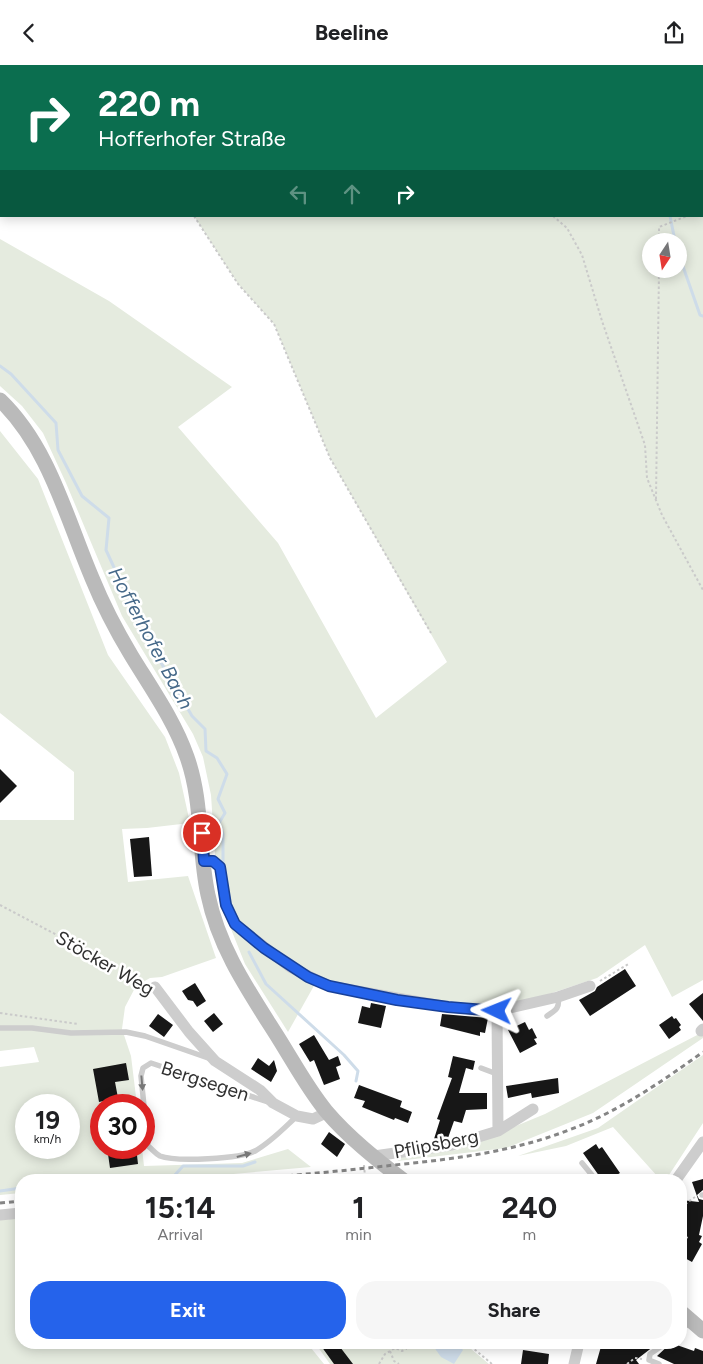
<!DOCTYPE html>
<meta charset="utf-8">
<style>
body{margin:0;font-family:Figtree,sans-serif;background:#f6f6f6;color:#202124;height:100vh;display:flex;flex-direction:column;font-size:19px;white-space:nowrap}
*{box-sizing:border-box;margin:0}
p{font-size:16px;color:#757577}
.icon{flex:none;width:28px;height:28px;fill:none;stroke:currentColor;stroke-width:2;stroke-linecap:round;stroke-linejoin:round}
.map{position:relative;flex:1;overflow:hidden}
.sheet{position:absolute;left:15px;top:1109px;width:672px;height:175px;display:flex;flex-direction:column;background:#fff;border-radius:20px;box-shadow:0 2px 12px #0003}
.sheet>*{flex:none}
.hud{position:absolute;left:0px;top:0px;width:704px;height:152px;box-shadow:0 2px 12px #0003;background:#0b6e4f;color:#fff;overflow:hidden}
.needle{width:32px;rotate:192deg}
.tools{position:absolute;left:642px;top:168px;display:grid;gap:10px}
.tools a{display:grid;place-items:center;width:45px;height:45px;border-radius:50%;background:#fff;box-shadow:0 2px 12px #0003;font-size:25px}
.speed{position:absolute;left:15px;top:1029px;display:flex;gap:10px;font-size:25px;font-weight:700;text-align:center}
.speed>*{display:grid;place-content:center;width:65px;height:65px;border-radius:50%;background:#fff;box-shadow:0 2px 12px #0003;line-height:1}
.speed small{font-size:12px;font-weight:400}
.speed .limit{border:8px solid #d22;background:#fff;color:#111}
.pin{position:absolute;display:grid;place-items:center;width:42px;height:42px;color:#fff;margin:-21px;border:2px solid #fff;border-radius:50%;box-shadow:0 1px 5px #0007}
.me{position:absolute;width:55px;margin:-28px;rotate:272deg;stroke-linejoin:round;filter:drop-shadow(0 0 4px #0008)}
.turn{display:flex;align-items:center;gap:18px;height:105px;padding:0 15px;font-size:22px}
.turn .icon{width:65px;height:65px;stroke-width:2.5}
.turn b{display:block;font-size:35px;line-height:42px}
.lanes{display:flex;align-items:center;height:48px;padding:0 15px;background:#0003;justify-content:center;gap:25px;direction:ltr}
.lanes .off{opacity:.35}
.eta{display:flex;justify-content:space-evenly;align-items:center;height:85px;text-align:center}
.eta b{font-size:30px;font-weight:700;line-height:35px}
.button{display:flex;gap:10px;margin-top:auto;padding:10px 15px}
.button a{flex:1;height:58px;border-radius:20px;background:#2563eb;color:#fff;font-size:20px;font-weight:700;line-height:58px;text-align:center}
.button a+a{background:#f6f6f6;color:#202124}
header{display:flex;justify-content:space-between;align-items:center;height:65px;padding:0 15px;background:#fff;font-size:22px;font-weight:700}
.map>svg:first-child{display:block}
.green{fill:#e5ebdf;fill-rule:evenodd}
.water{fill:#cedce9}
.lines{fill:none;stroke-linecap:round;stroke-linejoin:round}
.stream{stroke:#cedce9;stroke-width:3}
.building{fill:#171717}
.path{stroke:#cacaca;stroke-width:2;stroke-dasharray:2.5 2.5;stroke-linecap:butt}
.lane{stroke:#cdcdcd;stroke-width:5.5}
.street{stroke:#cdcdcd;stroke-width:11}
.secondary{stroke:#bababa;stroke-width:15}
.rail{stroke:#858585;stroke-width:3;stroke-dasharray:5 4;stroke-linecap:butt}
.oneway{fill:#777}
.route-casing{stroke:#184099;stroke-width:12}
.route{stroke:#2563eb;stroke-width:9}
.labels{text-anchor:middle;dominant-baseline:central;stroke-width:5;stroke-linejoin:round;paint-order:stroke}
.street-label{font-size:19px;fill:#303030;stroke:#fff}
.water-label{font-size:20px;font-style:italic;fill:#466989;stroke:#fff}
</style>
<header><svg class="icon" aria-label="back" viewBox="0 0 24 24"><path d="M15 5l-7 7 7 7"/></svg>Beeline<svg class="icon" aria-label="share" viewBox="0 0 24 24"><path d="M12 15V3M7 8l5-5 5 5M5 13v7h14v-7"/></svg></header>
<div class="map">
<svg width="703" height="1299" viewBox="0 0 703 1299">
<rect width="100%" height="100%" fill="#fff"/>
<!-- green -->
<path class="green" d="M 104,0 L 703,0 L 703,915 L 672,932 L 645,880 L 597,913 L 543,931 L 499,942 L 398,932 L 309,911 L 238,858 L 231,841 L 223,801 L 215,790 L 211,730 L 203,692 L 193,669 L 122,551 L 66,418 L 43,368 L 22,341 L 0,321 L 0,174 L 109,236 L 232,322 L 178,362 L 278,478 L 376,653 L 447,597 L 330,393 L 274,259 L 238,219 L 194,151 L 702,151 L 702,1 ZM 651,176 L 679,176 L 679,204 L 651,204 Z
M 0,366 L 38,414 L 108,590 L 165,672 L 179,708 L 190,758 L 147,763 L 122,764 L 128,817 L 188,811 L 216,893 L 162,912 L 150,913 L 136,921 L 125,942 L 122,964 L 131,991 L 137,1040 L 101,1040 L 101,1082 L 142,1083 L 144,1101 L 242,1098 L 288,1084 L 311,1102 L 165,1115 L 21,1115 L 21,1128 L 0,1130 L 0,1002 L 39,997 L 34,982 L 0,986 L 0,755 L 74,755 L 74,707 L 0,648 ZM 26,1040 L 69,1040 L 69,1082 L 26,1082 Z
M 227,854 L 315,919 L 288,967 L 245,899 Z
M 703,967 L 703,973 L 593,1048 L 506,1083 L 398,1096 L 396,1090 L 457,1085 L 545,1049 Z
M 703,990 L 703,1058 L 669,1110 L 658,1112 L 613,1062 L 566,1081 L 518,1091 L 598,1063 Z
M 21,1153 L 21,1278 L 307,1278 L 324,1299 L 0,1299 L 0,1155 Z
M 315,1278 L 464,1278 L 489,1299 L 330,1299 Z"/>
<!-- water -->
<path class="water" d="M 431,1278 L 456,1278 L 463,1285 L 454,1299 L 441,1292 Z"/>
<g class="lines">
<!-- stream -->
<path class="stream" d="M 502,0 L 504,1
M 670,151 L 675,176
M 679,190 L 700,250 L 703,251
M 0,301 L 11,309 L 56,358 L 58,385 L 82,431 L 109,453 L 106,485 L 145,570 L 192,651 L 205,664 L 206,686 L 217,693 L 227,709 L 218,734 L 225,748 L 219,758 L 223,769 L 223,801
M 249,887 L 266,919 L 344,990 L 358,1006 L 356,1016
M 128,1115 L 174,1111 L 183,1101 L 243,1101 L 255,1097
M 0,1126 L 21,1123"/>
</g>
<!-- building -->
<path class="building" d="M 0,704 L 17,721 L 0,738 Z
M 149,772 L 152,811 L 134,812 L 130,774 Z
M 625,904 L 636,921 L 590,951 L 579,935 L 595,926 L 597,922 Z
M 195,918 L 206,936 L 197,942 L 193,936 L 188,935 L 182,926 Z
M 703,928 L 703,956 L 689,939 Z
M 371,938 L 386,941 L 381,963 L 358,958 L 362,941 L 370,943 Z
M 214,948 L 223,959 L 213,967 L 204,956 Z
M 158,949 L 173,960 L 164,972 L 149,961 Z
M 442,949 L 488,953 L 485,968 L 480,967 L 480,971 L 440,961 Z
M 672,951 L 674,954 L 676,953 L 681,960 L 679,962 L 681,965 L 669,974 L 659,960 Z
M 525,957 L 529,965 L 532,963 L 537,973 L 534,974 L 537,979 L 520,988 L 508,965 Z
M 314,970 L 329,995 L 338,991 L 341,1000 L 336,1002 L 340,1014 L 324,1020 L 314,995 L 310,997 L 299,979 Z
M 453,991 L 475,996 L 473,1005 L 466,1003 L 459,1028 L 487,1028 L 487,1044 L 466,1045 L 462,1058 L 454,1056 L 448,1073 L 436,1075 L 434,1074 L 440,1055 L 437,1054 L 452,1013 L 448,1012 Z
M 258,993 L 269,1001 L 274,995 L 277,1006 L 271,1017 L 251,1004 Z
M 126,998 L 129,1015 L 115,1017 L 118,1033 L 99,1037 L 93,1004 Z
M 558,1013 L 559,1028 L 532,1033 L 531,1028 L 508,1033 L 506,1021 Z
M 359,1020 L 402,1036 L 400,1042 L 412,1047 L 408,1058 L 395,1053 L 394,1055 L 362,1042 L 365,1036 L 354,1033 Z
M 329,1067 L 345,1079 L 337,1092 L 321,1079 Z
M 596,1079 L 599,1084 L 602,1082 L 620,1108 L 615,1111 L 618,1115 L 602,1115 L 583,1088 Z
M 107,1082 L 136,1082 L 138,1099 L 110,1103 Z
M 703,1114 L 703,1125 L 697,1130 L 699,1134 L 703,1135 L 703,1151 L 699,1170 L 702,1171 L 699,1177 L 702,1179 L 692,1197 L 681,1191 L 681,1186 L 688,1172 L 681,1169 L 681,1135 L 699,1137 L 692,1117 Z
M 319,1278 L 337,1278 L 353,1299 L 334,1299 Z
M 602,1278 L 658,1278 L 636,1295 L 639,1299 L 596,1299 Z
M 671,1278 L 694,1286 L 695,1283 L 703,1286 L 703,1299 L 674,1299 L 657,1291 Z
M 523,1285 L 549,1289 L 548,1299 L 521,1299 Z"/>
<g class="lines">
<!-- path -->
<path class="path" d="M 103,0 L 103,1
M 702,146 L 703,145
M 194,151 L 238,219 L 274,259 L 330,393 L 431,568
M 553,151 L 567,163 L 582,190 L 602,256 L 645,380 L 647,413 L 662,450 L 703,525
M 659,176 L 659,162 L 687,151
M 656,434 L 659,204
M 0,840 L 146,917
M 600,916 L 630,898
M 0,948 L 78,959
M 364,1100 L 365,1112 L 370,1112 L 370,1115
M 681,1142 L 695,1132
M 467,1278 L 492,1299
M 395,1283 L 398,1278
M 390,1286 L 394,1296 L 399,1299
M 379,1299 L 385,1289 L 395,1283 L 402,1286 L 406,1284 L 406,1280
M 627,1299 L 635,1293 L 642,1294"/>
<!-- lane -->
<path class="lane" d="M 547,951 C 556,945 560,943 558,932
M 0,963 L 32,963 L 71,968 L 126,967 L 145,971 L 211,994
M 481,1003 L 497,1009
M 268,1037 L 151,998 L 143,1003 L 141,1011 L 148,1081 C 152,1084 156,1089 160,1091 C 175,1097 241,1094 255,1086 C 271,1077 283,1064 297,1051
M 582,1098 L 596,1115
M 702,1130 L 703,1130
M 681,1265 L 691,1256
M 659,1299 L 649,1295 L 650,1289 L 666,1278"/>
<!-- street -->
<path class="street" d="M 204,796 L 213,796 L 220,802 L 226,840 L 235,859 L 290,902 L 329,921 L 448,942 L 497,946 L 558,932 L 590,921
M 155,922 L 189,967 L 215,996 L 260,1025 L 273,1038 L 297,1051 L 313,1054 L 328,1047
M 497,946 L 498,1066
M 701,966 L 703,964
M 374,1091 L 452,1080 L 498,1066 L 533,1044
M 676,1115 L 703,1077
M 0,1150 L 21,1148
M 574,1299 L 579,1278"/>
<!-- secondary -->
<path class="secondary" d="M 0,335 C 49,382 66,452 92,513 C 103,540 116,565 131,590 C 151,623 174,655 187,692 C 203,737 198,784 208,830 C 219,884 250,928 279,974 C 294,998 308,1024 326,1046 C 348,1072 376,1094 403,1115
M 681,1247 L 703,1266"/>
<!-- rail -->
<path class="rail" d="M 243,1115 C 294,1110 344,1106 394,1100 C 454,1094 512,1087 569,1065 C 618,1047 661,1017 703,987
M 0,1138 L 21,1136"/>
</g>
<!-- one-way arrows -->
<defs><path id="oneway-solid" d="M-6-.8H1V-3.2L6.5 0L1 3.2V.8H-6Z" transform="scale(1.25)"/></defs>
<g class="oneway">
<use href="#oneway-solid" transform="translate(142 1018) rotate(85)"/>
<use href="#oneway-solid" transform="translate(244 1090) rotate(-15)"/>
</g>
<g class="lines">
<defs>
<path id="route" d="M 202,768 L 204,796 L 213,796 L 220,802 L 226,840 L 235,859 L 264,883 L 308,912 L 329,921 L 397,935 L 448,942 L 497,946"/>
</defs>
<!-- route casing -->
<use href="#route" class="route-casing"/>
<!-- route -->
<use href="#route" class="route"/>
</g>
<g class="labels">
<!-- street labels -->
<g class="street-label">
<text transform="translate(105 898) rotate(30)">Stöcker Weg</text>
<text transform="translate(205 1016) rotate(18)">Bergsegen</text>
<text transform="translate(436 1079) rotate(-11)">Pflipsberg</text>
</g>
<!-- water labels -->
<g class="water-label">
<text transform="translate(151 573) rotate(62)">Hofferhofer Bach</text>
</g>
</g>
</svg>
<div class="tools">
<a><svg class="needle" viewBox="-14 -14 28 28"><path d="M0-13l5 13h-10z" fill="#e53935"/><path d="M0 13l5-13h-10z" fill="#757577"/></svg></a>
</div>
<div class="speed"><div>19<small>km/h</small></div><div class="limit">30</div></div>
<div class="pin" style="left:202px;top:768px;background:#d93025"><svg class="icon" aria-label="arrive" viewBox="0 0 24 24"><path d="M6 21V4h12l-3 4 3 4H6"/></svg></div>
<svg class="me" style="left:497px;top:946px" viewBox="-20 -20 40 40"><path d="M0-17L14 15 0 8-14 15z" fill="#2563eb" stroke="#fff" stroke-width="4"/></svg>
<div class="hud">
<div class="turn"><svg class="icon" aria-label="right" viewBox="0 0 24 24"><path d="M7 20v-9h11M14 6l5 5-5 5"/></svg><div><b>220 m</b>Hofferhofer Straße</div></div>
<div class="lanes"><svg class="icon off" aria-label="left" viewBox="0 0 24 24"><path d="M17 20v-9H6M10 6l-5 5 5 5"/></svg><svg class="icon off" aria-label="ahead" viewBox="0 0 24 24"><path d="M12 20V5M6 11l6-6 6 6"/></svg><svg class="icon" aria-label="right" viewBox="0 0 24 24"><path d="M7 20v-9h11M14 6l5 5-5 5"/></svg></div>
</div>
<section class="sheet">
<div class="eta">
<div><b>15:14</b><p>Arrival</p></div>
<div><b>1</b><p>min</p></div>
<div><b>240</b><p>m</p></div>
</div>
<div class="button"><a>Exit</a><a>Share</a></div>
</section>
</div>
